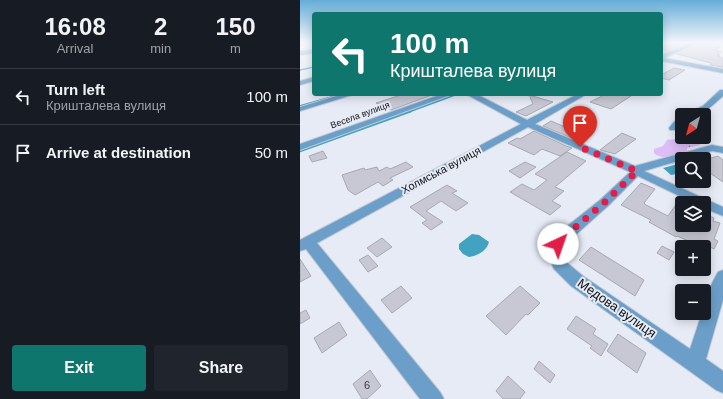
<!DOCTYPE html>
<meta charset="utf-8">
<style>
body{margin:0;font-family:Arial,sans-serif;background:#20242c;color:#f1f3f6;height:100vh;display:flex;flex-direction:column;font-size:15px;white-space:nowrap}
*{box-sizing:border-box;margin:0}
p{font-size:13px;color:#9ea1a6}
.icon{flex:none;width:22px;height:22px;fill:none;stroke:currentColor;stroke-width:2;stroke-linecap:round;stroke-linejoin:round}
.map{position:relative;flex:1;overflow:hidden}
.panel{display:flex;flex-direction:column;background:#171b24;width:300px}
.panel>*{flex:none}
.guide{position:absolute;left:12px;top:12px;width:351px;height:84px;border-radius:4px;box-shadow:0 2px 10px #0003;background:#0f766e;color:#fff;overflow:hidden}
.needle{width:26px;rotate:216deg}
.buttons{position:absolute;left:375px;top:108px;display:grid;gap:8px}
.buttons a{display:grid;place-items:center;width:36px;height:36px;border-radius:4px;background:#171b24;box-shadow:0 2px 10px #0003;font-size:20px}
.pin{position:absolute;display:grid;place-items:center;width:34px;height:34px;color:#fff;margin:-41px -17px;border-radius:50% 50% 50% 0;rotate:-45deg;box-shadow:0 0 4px #0007}
.pin .icon{rotate:45deg}
.me{position:absolute;width:44px;margin:-22px;rotate:42deg;stroke-linejoin:round;filter:drop-shadow(0 0 3px #0008)}
.turn{display:flex;align-items:center;gap:14px;height:84px;padding:0 12px;font-size:18px}
.turn .icon{width:52px;height:52px;stroke-width:2.5}
.turn b{display:block;font-size:28px;line-height:34px}
.eta{display:flex;justify-content:space-evenly;align-items:center;height:68px;text-align:center}
.eta b{font-size:24px;font-weight:600;line-height:28px}
.cta{display:flex;gap:8px;margin-top:auto;padding:8px 12px}
.cta a{flex:1;height:46px;border-radius:4px;background:#0f766e;color:#fff;font-size:16px;font-weight:600;line-height:46px;text-align:center}
.cta a+a{background:#20242c;color:#f1f3f6}
ul{padding:0;list-style:none}
li{display:flex;align-items:center;gap:12px;height:56px;padding:0 12px;border-top:1px solid #363941}
li div{flex:1}
li b{display:block;font-size:15px}
li em{font-style:normal}
main{display:flex;flex:1;min-height:0}
.map>svg:first-child{display:block}
.green{fill:#dcbdf7}
.water{fill:#41a3c1}
.lines{fill:none;stroke-linecap:round;stroke-linejoin:round}
.stream-far2{stroke:#41a3c1;stroke-width:1.5}
.stream-far1{stroke:#41a3c1;stroke-width:2}
.stream{stroke:#41a3c1;stroke-width:2.5}
.building{fill:#c8c8d4;stroke:#a8a8b3}
.minor-casing{stroke:#c4c8d2;stroke-width:2}
.path{stroke:#8f929a;stroke-width:1.5;stroke-dasharray:1.5 2.5;stroke-linecap:butt}
.minor{fill:#6b9fc9;fill-rule:evenodd}
.route{stroke:#e11d48;stroke-width:7;stroke-dasharray:0 12.6}
.labels{text-anchor:middle;dominant-baseline:central;stroke-width:4;stroke-linejoin:round;paint-order:stroke}
.far-street-label{font-size:9px;fill:#101115;stroke:#e6ebf6}
.street-label{font-size:11px;fill:#101115;stroke:#e6ebf6}
.near-number-label{font-size:11px;fill:#3e3f45}
.near-street-label{font-size:13px;fill:#101115;stroke:#e6ebf6}
</style>
<main>
<section class="panel">
<div class="eta">
<div><b>16:08</b><p>Arrival</p></div>
<div><b>2</b><p>min</p></div>
<div><b>150</b><p>m</p></div>
</div>
<ul>
<li><svg class="icon" aria-label="left" viewBox="0 0 24 24"><path d="M17 20v-9H6M10 6l-5 5 5 5"/></svg><div><b>Turn left</b><p>Кришталева вулиця</p></div><em>100 m</em></li>
<li><svg class="icon" aria-label="arrive" viewBox="0 0 24 24"><path d="M6 21V4h12l-3 4 3 4H6"/></svg><div><b>Arrive at destination</b></div><em>50 m</em></li>
</ul>
<div class="cta"><a>Exit</a><a>Share</a></div>
</section>
<div class="map">
<svg width="423" height="399" viewBox="0 0 423 399">
<rect width="100%" height="100%" fill="#e6ebf6"/>
<!-- green -->
<path class="green" d="M 382,127 L 382,137 L 392,137 L 401,142 L 400,145 L 387,148 L 387,151 C 377,156 362,161 354,153 L 354,149 L 363,146 L 367,140 L 376,139 L 378,137 L 376,134 L 380,133 L 381,128 Z"/>
<!-- water -->
<path class="water" d="M 382,163 L 382,173 L 371,175 L 363,168 Z
M 172,234 L 179,235 L 189,242 C 187,251 177,256 169,257 L 163,254 L 159,249 L 159,244 Z"/>
<g class="lines">
<!-- stream-far2 -->
<path class="stream-far2" d="M 0,70 L 14,67"/>
<!-- stream-far1 -->
<path class="stream-far1" d="M 0,106 L 43,94
M 108,112 L 157,94"/>
<!-- stream -->
<path class="stream" d="M 0,151 L 111,111"/>
</g>
<!-- building -->
<path class="building" d="M 372,43 L 385,43 L 367,51 L 361,49 L 361,47 Z
M 399,43 L 423,43 L 417,46 L 421,47 L 414,50 L 422,52 L 417,54 L 420,55 L 417,56 L 423,58 L 423,67 L 410,65 L 411,63 L 377,54 Z
M 374,68 L 385,70 L 369,80 L 361,78 L 361,75 Z
M 104,94 L 132,95 L 91,110 L 76,103 Z
M 306,94 L 334,94 L 311,109 L 290,102 Z
M 229,95 L 253,102 L 226,116 L 216,112 L 233,104 Z
M 251,121 L 284,135 L 276,140 L 243,126 Z
M 234,131 L 266,146 L 272,148 L 260,156 L 242,149 L 234,155 L 208,143 L 217,138 L 220,139 Z
M 322,133 L 336,139 L 315,154 L 300,150 Z
M 23,151 L 27,158 L 12,162 L 9,156 Z
M 267,152 L 286,161 L 255,187 L 264,191 L 252,201 L 261,206 L 250,215 L 210,192 L 222,184 L 234,190 L 247,180 L 235,174 Z
M 418,156 L 423,160 L 423,182 L 404,169 L 404,160 Z
M 106,162 L 113,167 L 90,178 L 93,180 L 83,186 L 78,182 L 55,195 L 48,190 L 42,175 L 64,168 L 65,170 L 77,167 L 79,171 L 87,167 L 90,169 Z
M 225,162 L 236,167 L 220,178 L 209,171 Z
M 341,183 L 355,189 L 344,203 L 346,205 L 368,216 L 377,203 L 382,205 L 382,225 L 404,225 L 404,214 L 414,218 L 413,221 L 420,223 L 414,239 L 418,241 L 414,249 L 408,246 L 407,249 L 377,236 L 376,237 L 349,222 L 351,220 L 321,205 Z
M 147,185 L 157,191 L 152,193 L 168,203 L 156,211 L 141,201 L 126,211 L 143,222 L 131,230 L 122,223 L 127,220 L 110,207 Z
M 82,238 L 92,247 L 77,257 L 67,248 Z
M 362,246 L 374,252 L 369,260 L 357,253 Z
M 291,247 L 344,280 L 335,296 L 279,260 Z
M 68,255 L 78,266 L 68,272 L 59,260 Z
M 0,259 L 11,276 L 0,282 Z
M 101,286 L 112,298 L 92,313 L 81,300 Z
M 220,286 L 240,303 L 228,315 L 226,314 L 206,335 L 186,316 Z
M 6,310 L 10,318 L 0,324 L 0,313 Z
M 276,316 L 296,329 L 293,334 L 308,344 L 301,356 L 290,348 L 292,346 L 267,329 Z
M 39,322 L 47,335 L 22,353 L 14,338 Z
M 318,334 L 346,353 L 337,373 L 307,351 Z
M 239,361 L 255,375 L 250,383 L 234,369 Z
M 70,370 L 81,386 L 67,399 L 62,399 L 53,384 Z
M 208,376 L 225,392 L 220,399 L 203,399 L 196,391 Z"/>
<g class="lines">
<defs>
<path id="minor" d="M 390,43 L 398,43 L 364,58 L 423,69 L 423,73 L 361,61 L 361,55 Z
M 14,49 L 14,53 L 0,55 L 0,51 Z
M 14,77 L 14,81 L 0,85 L 0,81 Z
M 420,90 L 423,90 L 423,96 C 409,109 403,115 383,115 L 403,106 Z
M 43,94 L 55,94 L 0,111 L 0,107 Z
M 142,94 L 153,94 L 0,150 L 0,144 Z
M 166,94 L 176,94 L 227,120 L 278,94 L 287,94 L 235,124 L 335,166 L 412,145 L 423,147 L 423,153 L 412,151 L 344,171 L 423,207 L 423,216 L 404,208 L 404,203 L 394,203 L 338,176 L 308,206 L 271,239 L 261,253 L 265,261 L 283,276 L 390,349 L 402,313 L 404,313 C 404,299 411,284 418,272 L 423,270 L 423,300 L 406,359 L 423,371 L 423,393 L 416,390 L 271,286 L 254,269 L 247,252 L 261,231 L 300,200 L 330,172 L 228,127 L 17,243 L 140,392 L 144,399 L 120,399 L 6,249 L 0,251 L 0,240 L 221,124 Z
M 382,116 L 382,124 L 376,130 L 370,130 L 369,128 C 372,124 377,118 382,116 Z"/>
</defs>
<!-- minor casing -->
<use href="#minor" class="minor-casing"/>
<!-- path -->
<path class="path" d="M 378,134 L 390,147"/>
<!-- minor -->
<use href="#minor" class="minor"/>
</g>
<!-- sky -->
<linearGradient id="sky" x2="0" y2="1"><stop stop-color="#65add8"/><stop offset="0.43" stop-color="#f4f6fb"/><stop offset="1" stop-color="#f4f6fb" stop-opacity="0"/></linearGradient>
<rect width="423" height="99" fill="url(#sky)"/>
<g class="lines">
<!-- route -->
<path class="route" d="M 258,244 L 266,235 L 304,203 L 337,171 L 280,147"/>
</g>
<g class="labels">
<!-- far-street labels -->
<g class="far-street-label">
<text transform="translate(60 115) rotate(-20)">Весела вулиця</text>
</g>
<!-- street labels -->
<g class="street-label">
<text transform="translate(141 170) rotate(-28)">Холмська вулиця</text>
</g>
<!-- near-number labels -->
<g class="near-number-label">
<text x="67" y="385">6</text>
</g>
<!-- near-street labels -->
<g class="near-street-label">
<text transform="translate(317 308) rotate(35)">Медова вулиця</text>
</g>
</g>
</svg>
<div class="buttons">
<a><svg class="needle" viewBox="-14 -14 28 28"><path d="M0-13l5 13h-10z" fill="#e53935"/><path d="M0 13l5-13h-10z" fill="#9ea1a6"/></svg></a>
<a><svg class="icon" aria-label="search" viewBox="0 0 24 24"><circle cx="10" cy="10" r="6"/><path d="M15 15l6 6"/></svg></a>
<a><svg class="icon" aria-label="layers" viewBox="0 0 24 24"><path d="M12 4l9 5-9 5-9-5zM3 14l9 5 9-5"/></svg></a>
<a>+</a>
<a>−</a>
</div>
<div class="pin" style="left:280px;top:147px;background:#d93025"><svg class="icon" aria-label="arrive" viewBox="0 0 24 24"><path d="M6 21V4h12l-3 4 3 4H6"/></svg></div>
<svg class="me" style="left:258px;top:244px" viewBox="-20 -20 40 40"><circle r="19" fill="#fff"/><path d="M0-13L10 11 0 6-10 11z" fill="#e11d48"/></svg>
<div class="guide">
<div class="turn"><svg class="icon" aria-label="left" viewBox="0 0 24 24"><path d="M17 20v-9H6M10 6l-5 5 5 5"/></svg><div><b>100 m</b>Кришталева вулиця</div></div>
</div>
</div>
</main>
